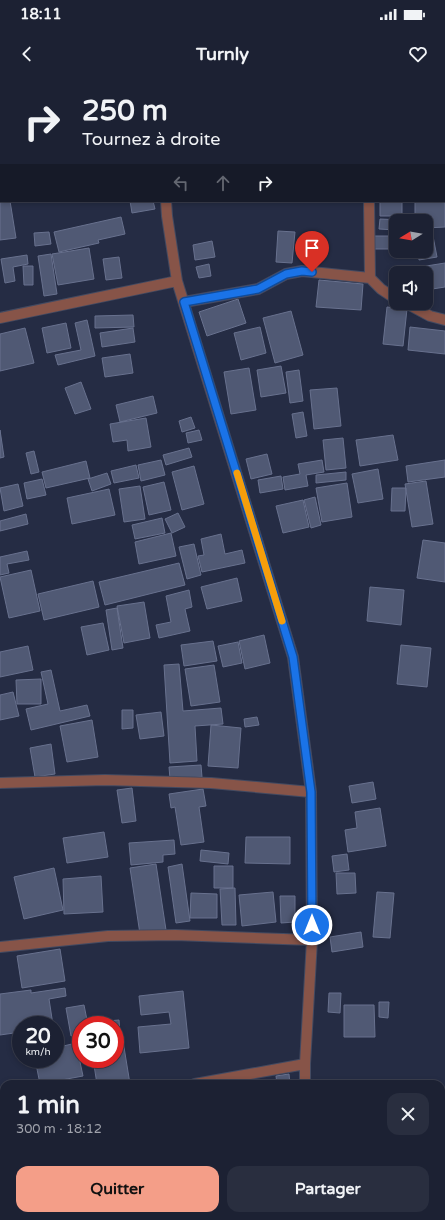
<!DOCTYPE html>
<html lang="fr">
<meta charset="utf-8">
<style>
body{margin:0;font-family:"Varela Round",sans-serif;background:#292e3f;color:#f1f3f6;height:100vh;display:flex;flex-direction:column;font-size:15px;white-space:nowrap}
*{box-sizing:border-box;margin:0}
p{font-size:13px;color:#a0a3ac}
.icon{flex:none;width:22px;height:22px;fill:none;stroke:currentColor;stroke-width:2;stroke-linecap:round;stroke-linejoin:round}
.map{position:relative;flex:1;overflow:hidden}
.side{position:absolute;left:0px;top:1000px;width:445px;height:140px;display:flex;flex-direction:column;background:#1c2133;border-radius:12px 12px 0 0;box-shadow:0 2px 6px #0003,0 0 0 1px #3a3e4e}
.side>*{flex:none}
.banner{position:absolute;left:0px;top:0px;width:445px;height:122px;box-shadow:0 2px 6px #0003,0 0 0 1px #3a3e4e;background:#1c2133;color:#f1f3f6;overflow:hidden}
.needle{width:26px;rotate:259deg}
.tools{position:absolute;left:389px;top:134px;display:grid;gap:8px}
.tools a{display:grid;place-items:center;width:44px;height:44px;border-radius:8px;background:#1c2133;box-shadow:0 2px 6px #0003,0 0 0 1px #3a3e4e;font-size:20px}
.speed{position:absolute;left:12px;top:936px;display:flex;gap:8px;font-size:20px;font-weight:700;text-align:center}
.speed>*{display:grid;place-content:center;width:52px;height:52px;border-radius:50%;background:#1c2133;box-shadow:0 2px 6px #0003,0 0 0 1px #3a3e4e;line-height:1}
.speed small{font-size:10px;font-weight:400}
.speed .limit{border:6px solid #d22;background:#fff;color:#111}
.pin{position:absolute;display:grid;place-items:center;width:34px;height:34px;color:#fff;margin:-41px -17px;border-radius:50% 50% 50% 0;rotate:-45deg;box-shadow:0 0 4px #0007}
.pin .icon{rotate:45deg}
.me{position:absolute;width:44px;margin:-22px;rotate:0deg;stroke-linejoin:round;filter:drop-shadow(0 0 3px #0008)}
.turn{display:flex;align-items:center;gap:14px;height:84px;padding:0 16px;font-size:18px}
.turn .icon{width:52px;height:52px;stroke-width:2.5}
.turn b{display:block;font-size:28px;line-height:34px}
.lanes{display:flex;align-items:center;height:38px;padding:0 16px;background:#0003;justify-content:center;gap:20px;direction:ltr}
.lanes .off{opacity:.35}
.round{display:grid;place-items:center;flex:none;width:42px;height:42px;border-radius:12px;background:#292e3f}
.head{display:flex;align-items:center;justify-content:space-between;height:68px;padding:0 16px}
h1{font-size:24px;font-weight:700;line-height:30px}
.cta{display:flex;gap:8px;margin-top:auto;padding:8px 16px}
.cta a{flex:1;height:46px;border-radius:12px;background:#f49e88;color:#111;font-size:16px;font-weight:700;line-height:46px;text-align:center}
.cta a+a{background:#292e3f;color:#f1f3f6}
.status{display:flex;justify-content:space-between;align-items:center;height:28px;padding:0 20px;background:#1c2133;direction:ltr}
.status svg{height:11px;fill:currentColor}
header{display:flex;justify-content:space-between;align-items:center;height:52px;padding:0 16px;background:#1c2133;font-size:18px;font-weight:700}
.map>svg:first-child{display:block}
.building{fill:#505974;stroke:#68718e}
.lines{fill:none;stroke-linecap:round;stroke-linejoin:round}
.minor-casing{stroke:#434a61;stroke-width:12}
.minor{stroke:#875448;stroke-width:10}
.route-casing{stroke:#114b97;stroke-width:10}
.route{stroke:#1a73e8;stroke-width:7}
.slow{stroke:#f59e0b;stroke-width:7}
</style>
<div class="status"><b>18:11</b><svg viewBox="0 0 49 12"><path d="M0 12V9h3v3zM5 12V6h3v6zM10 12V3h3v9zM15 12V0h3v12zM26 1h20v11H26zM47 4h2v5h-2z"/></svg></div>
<header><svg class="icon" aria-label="back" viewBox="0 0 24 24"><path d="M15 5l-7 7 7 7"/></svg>Turnly<svg class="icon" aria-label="heart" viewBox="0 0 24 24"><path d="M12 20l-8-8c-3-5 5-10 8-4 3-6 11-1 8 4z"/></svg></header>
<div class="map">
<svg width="445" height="1140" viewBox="0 0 445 1140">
<rect width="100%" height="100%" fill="#252c44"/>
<!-- building -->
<path class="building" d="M 44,0 L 60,0 L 61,1 L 44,1 Z
M 82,0 L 131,0 L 131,1 L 82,1 Z
M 439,0 L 445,0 L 445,11 L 444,1 L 439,1 Z
M 445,61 L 445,95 L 444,95 L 444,62 Z
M 0,68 L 1,68 L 0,89 Z
M 0,111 L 1,111 L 1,121 L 10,121 L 16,158 L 0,160 Z
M 444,119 L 445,119 L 445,147 L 426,148 L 426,141 L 415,141 L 415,121 L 444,121 Z
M 130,121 L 153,121 L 155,129 L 132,133 Z
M 380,121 L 402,121 L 402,136 L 380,136 Z
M 121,137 L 125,154 L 98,160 L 99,163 L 59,172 L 54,152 Z
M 380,139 L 402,140 L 402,141 L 396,141 L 396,150 L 379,149 Z
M 278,151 L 295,152 L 292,183 L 276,182 Z
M 432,151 L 437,177 L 419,180 L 418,171 L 426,171 L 426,152 Z
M 49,152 L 51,164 L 35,166 L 34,153 Z
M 372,156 L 396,156 L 396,169 L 372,169 Z
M 212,161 L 215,177 L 195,180 L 193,165 Z
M 89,168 L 94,199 L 58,205 L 52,174 Z
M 51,174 L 57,214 L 44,216 L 38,176 Z
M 27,175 L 28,184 L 13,187 L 15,201 L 5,203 L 1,179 Z
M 119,177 L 122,198 L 106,200 L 103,179 Z
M 445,183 L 445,207 L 426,210 L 426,193 L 421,193 L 420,187 Z
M 209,184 L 211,196 L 199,198 L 196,187 Z
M 23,186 L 33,186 L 33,205 L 24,205 Z
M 319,200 L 363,204 L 361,230 L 316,227 Z
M 238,219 L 246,243 L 207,256 L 199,232 Z
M 387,227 L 407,229 L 403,266 L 383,264 Z
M 291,231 L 303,275 L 275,283 L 263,238 Z
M 133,235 L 134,247 L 95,248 L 95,236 Z
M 87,240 L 95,276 L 58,285 L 55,275 L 81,270 L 75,243 Z
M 66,243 L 71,268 L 47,273 L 42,248 Z
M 260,247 L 266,273 L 241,280 L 234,253 Z
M 410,247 L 445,251 L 445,274 L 408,270 Z
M 25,248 L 34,283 L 0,291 L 0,254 Z
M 133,248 L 135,262 L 102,267 L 100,253 Z
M 130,274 L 133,293 L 105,297 L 102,278 Z
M 281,286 L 286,313 L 261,317 L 257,290 Z
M 249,288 L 256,330 L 231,334 L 224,292 Z
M 299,290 L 303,321 L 290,323 L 286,292 Z
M 81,302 L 91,329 L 75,334 L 65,308 Z
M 337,308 L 341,346 L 314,349 L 310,310 Z
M 153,316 L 157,333 L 120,342 L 116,325 Z
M 303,332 L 307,356 L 296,358 L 292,334 Z
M 191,337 L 195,348 L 182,352 L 179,341 Z
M 146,338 L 151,367 L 128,371 L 127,360 L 113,362 L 110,344 Z
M 0,350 L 4,377 L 0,378 Z
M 199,350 L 202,360 L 188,363 L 186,353 Z
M 393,355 L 398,380 L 360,386 L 356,360 Z
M 343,358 L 346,388 L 326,390 L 323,360 Z
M 189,368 L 192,377 L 166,385 L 163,375 Z
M 34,371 L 39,392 L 31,394 L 26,373 Z
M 267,374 L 272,394 L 251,399 L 246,379 Z
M 161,380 L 165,395 L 141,401 L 138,385 Z
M 322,380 L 324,392 L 306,395 L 308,406 L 285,410 L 283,397 L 300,394 L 298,384 Z
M 445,380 L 445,397 L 408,402 L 406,386 Z
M 86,381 L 90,398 L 46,408 L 42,392 Z
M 136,385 L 139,398 L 114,403 L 111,391 Z
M 194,386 L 204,424 L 182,430 L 172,392 Z
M 378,389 L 383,419 L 358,423 L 352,394 Z
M 346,392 L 346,400 L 316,403 L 316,395 Z
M 107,393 L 111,404 L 92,411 L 88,399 Z
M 281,396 L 283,409 L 260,413 L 258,400 Z
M 42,399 L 46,415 L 27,419 L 24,403 Z
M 426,401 L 433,444 L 412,447 L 405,404 Z
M 164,402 L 171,430 L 149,435 L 143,407 Z
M 347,403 L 352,437 L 322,442 L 316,408 Z
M 18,404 L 23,426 L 4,431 L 0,408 Z
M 140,406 L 145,439 L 124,442 L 119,409 Z
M 392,408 L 406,408 L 405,431 L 391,431 Z
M 109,409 L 115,435 L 72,444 L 67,418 Z
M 315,417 L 321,445 L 311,448 L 304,420 Z
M 303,420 L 309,447 L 283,453 L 276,426 Z
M 178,433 L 185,447 L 172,453 L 165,439 Z
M 26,434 L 28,444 L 0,451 L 0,441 Z
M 162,438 L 165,453 L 135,459 L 132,445 Z
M 171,453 L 176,476 L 139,484 L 135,462 Z
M 221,454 L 225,474 L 242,470 L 245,483 L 202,492 L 198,476 L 204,475 L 201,459 Z
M 423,460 L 445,463 L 445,502 L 417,498 Z
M 194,464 L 201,495 L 187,499 L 179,467 Z
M 27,471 L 29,480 L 7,484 L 9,493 L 0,495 L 0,477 Z
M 179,483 L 185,505 L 105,525 L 99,502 Z
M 31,490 L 40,531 L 9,538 L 0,497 Z
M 237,498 L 242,521 L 207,529 L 201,507 Z
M 93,501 L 99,527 L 44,540 L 38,514 Z
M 370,507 L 404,510 L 401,545 L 367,541 Z
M 189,510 L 192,527 L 185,529 L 190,551 L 159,558 L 156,545 L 171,542 L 166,516 Z
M 144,522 L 150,558 L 124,563 L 117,526 Z
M 117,528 L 123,568 L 112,570 L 106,530 Z
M 103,543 L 109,570 L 87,575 L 81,547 Z
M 264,555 L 270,583 L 245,589 L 239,561 Z
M 213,561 L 217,581 L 184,586 L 181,565 Z
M 238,562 L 242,583 L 223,587 L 218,566 Z
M 401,565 L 431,568 L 427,607 L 397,604 Z
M 28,566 L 33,590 L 0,597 L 0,572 Z
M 179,584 L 183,631 L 221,628 L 223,644 L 195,646 L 197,681 L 170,683 L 164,585 Z
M 214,585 L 220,622 L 191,626 L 185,589 Z
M 51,590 L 60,631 L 87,625 L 90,636 L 31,650 L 26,629 L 48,624 L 41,592 Z
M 41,599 L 41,624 L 17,624 L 16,600 Z
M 13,612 L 19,636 L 0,640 L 0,615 Z
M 122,630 L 133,630 L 133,648 L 122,649 Z
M 161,632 L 164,656 L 140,659 L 136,635 Z
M 257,637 L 259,645 L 245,647 L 244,639 Z
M 92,640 L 98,677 L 67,682 L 60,646 Z
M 211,645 L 241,648 L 238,688 L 208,686 Z
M 51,664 L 55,694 L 35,697 L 30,668 Z
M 201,685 L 202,697 L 170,699 L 169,687 Z
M 373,702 L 376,719 L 352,723 L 349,706 Z
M 132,708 L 136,741 L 122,743 L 117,710 Z
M 203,709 L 206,726 L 199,727 L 204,762 L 181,765 L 175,727 L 171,728 L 169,714 Z
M 380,728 L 386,766 L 348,772 L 345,750 L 357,748 L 355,732 Z
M 104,752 L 108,777 L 67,783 L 63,758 Z
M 246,757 L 290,757 L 290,784 L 245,783 Z
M 174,760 L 175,774 L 163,775 L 163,782 L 131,785 L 129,763 Z
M 201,770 L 229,773 L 228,784 L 200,781 Z
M 347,774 L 349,790 L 334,792 L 332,776 Z
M 156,784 L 166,850 L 140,854 L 130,788 Z
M 182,784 L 190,841 L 176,843 L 168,787 Z
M 214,786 L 233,786 L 233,808 L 214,808 Z
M 54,788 L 63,830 L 24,839 L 14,797 Z
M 336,793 L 355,793 L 356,813 L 337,814 Z
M 101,796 L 103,832 L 64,834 L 63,799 Z
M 235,808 L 236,845 L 222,845 L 220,809 Z
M 273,812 L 276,842 L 242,846 L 239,815 Z
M 377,812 L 394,813 L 390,858 L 373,857 Z
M 191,813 L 217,814 L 217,838 L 190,838 Z
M 280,816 L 295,816 L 295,842 L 281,843 Z
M 361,852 L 363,867 L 332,872 L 330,857 Z
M 60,869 L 65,901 L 22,908 L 17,876 Z
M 65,908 L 66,916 L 49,919 L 53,945 L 21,945 L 21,952 L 0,955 L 0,914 L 31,910 L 31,913 Z
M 183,911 L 189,968 L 140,973 L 138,947 L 171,944 L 169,932 L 141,935 L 139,916 Z
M 329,913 L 341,913 L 340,933 L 328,932 Z
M 379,922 L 389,922 L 388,938 L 379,937 Z
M 84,925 L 88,945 L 81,945 L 81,954 L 71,956 L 66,928 Z
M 344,925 L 374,925 L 375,957 L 344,957 Z
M 119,940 L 120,953 L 115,953 L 115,945 L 107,945 L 107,941 Z
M 123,961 L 130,1004 L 97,1004 L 93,979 L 115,979 L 115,963 Z
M 76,963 L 83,996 L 40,1004 L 35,979 L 55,979 L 55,968 Z
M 289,994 L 290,1004 L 277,1004 L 276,996 Z
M 4,1106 L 4,1136 L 15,1136 L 15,1140 L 0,1140 L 0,1107 Z
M 156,1136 L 182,1136 L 183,1140 L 157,1140 Z
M 331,1136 L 352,1136 L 352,1140 L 330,1140 Z"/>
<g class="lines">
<defs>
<path id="minor" d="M 160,0 L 160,1
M 0,31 L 1,31
M 444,32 L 445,32
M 166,121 L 167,136 L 177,201 L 293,577 L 311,712 L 312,860 L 305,984 L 305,1004
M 369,121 L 370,198 L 381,209 L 396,219
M 184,222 L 258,209 L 286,194 L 302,191 L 370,198
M 406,223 L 430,236 L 445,240
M 0,238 L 177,201
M 0,703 L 105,700 L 211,703 L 311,712
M 0,867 L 108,856 L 175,855 L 312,860
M 195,1004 L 305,984
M 0,1053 L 4,1052
M 39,1136 L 40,1140
M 309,1136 L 309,1140"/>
</defs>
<!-- minor casing -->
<use href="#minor" class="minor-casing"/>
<!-- minor -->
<use href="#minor" class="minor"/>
</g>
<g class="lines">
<defs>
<path id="route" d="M 312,845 L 311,712 L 293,577 L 184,222 L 258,209 L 286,194 L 302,191 L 312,192"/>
</defs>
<!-- route casing -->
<use href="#route" class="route-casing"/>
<!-- route -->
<use href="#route" class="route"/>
<!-- slow -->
<path class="slow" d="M 237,393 L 282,541"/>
</g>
</svg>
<div class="tools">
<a><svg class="needle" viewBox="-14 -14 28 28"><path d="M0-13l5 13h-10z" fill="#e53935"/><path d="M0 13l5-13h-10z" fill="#a0a3ac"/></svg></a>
<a><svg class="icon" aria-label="sound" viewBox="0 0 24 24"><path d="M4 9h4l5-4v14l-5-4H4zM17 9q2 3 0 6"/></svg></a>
</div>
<div class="speed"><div>20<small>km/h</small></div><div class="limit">30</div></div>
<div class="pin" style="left:312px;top:192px;background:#d93025"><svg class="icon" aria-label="arrive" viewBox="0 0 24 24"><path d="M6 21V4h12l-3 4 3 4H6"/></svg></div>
<svg class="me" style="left:312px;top:845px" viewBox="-20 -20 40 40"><circle r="17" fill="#1a73e8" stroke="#fff" stroke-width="3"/><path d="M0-11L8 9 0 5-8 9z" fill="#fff"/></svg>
<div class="banner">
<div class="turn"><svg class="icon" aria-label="right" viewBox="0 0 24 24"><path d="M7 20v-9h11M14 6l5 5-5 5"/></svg><div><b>250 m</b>Tournez à droite</div></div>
<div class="lanes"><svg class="icon off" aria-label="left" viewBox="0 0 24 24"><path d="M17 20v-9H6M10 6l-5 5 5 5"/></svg><svg class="icon off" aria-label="ahead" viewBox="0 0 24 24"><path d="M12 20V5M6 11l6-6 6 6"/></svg><svg class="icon" aria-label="right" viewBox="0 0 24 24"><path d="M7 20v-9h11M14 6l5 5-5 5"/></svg></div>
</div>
<section class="side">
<div class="head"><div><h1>1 min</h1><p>300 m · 18:12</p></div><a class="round"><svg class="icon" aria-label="close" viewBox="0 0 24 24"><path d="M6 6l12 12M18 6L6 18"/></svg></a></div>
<div class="cta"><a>Quitter</a><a>Partager</a></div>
</section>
</div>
